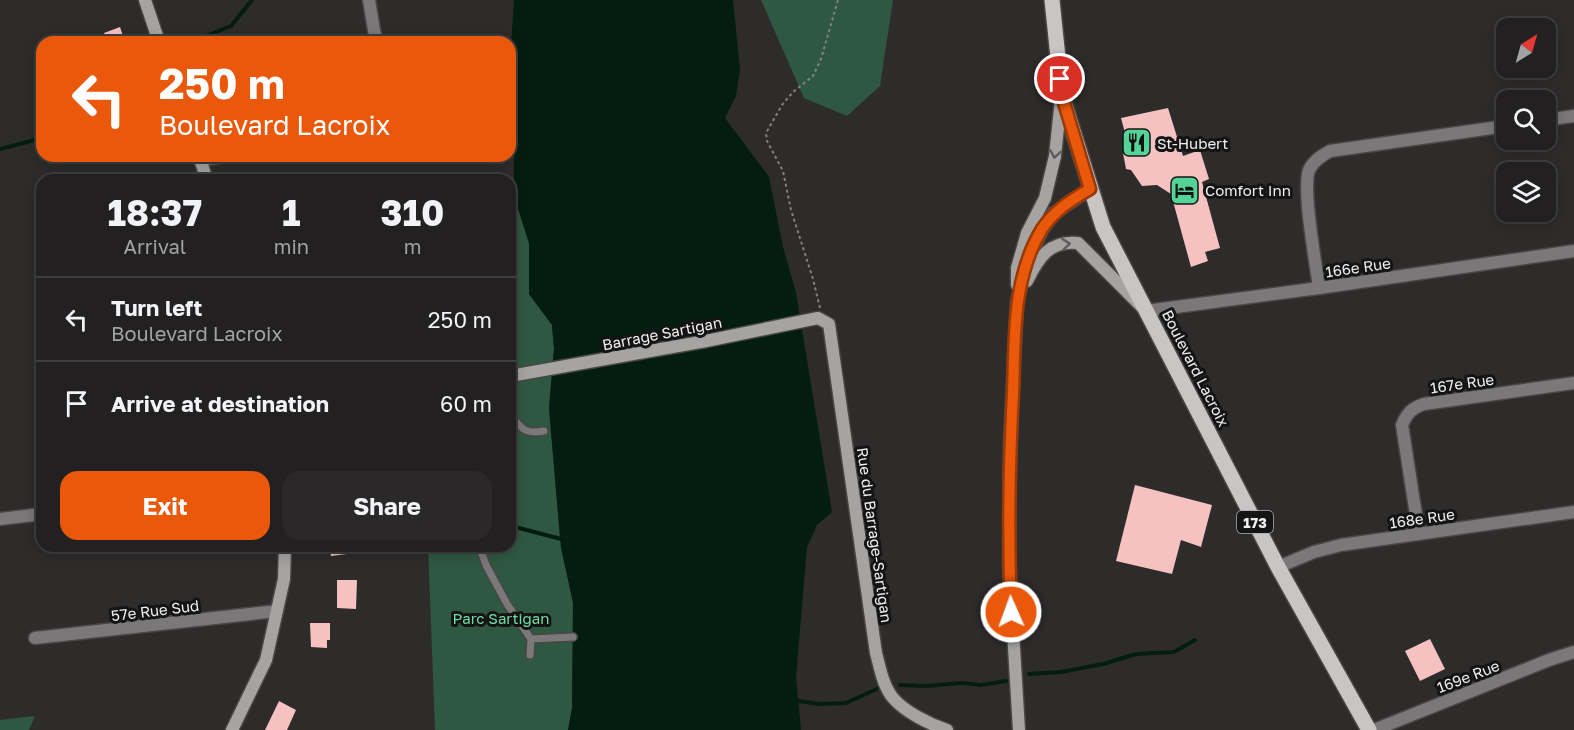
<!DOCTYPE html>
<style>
body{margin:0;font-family:"Golos Text",sans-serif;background:#2a2829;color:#f1f3f6;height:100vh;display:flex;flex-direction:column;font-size:22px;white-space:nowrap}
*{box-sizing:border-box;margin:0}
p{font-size:20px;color:#a2a3a5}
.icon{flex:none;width:33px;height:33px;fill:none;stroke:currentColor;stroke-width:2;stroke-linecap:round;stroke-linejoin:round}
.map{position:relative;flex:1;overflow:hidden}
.panel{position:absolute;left:36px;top:174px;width:480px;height:378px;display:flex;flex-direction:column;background:#222020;border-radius:18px;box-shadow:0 3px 15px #0003,0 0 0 2px #3f3e3e}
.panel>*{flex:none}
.guide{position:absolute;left:36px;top:36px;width:480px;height:126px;border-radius:18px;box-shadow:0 3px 15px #0003,0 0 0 2px #3f3e3e;background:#ea580c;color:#fff;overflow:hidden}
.needle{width:39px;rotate:37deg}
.controls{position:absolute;left:1496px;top:18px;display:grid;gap:12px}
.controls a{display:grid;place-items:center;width:60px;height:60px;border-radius:12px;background:#222020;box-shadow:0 3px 15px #0003,0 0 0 2px #3f3e3e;font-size:30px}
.pin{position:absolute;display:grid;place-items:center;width:51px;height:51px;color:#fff;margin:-26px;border:3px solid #fff;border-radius:50%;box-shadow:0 2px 6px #0007}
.me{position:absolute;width:66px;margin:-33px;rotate:358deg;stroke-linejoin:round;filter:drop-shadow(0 0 4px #0008)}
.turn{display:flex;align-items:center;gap:21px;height:126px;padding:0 24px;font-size:27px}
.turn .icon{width:78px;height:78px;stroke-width:2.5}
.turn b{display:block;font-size:42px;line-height:51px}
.eta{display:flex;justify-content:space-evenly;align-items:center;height:102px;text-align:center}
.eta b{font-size:36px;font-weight:700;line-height:42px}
.button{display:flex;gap:12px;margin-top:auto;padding:12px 24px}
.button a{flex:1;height:69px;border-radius:18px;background:#ea580c;color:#fff;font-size:24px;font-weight:700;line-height:69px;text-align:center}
.button a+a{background:#2a2829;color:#f1f3f6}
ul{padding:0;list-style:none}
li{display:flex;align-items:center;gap:18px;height:84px;padding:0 24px;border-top:2px solid #3f3e3e}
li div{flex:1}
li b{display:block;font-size:22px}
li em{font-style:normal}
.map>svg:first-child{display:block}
.green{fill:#2f5842}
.water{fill:#041d11}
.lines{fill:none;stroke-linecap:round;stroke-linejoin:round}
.stream{stroke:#041d11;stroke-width:4}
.building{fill:#f6c2c1}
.lane-casing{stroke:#494646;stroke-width:10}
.street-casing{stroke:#494646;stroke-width:15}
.secondary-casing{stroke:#494646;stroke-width:15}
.primary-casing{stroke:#494646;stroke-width:18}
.path{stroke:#838080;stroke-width:2;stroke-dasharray:3 3;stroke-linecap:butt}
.lane{stroke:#7a7878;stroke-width:7}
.street{stroke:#7a7878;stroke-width:12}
.secondary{stroke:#a6a3a3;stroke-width:12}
.primary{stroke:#c9c5c5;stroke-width:15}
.oneway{stroke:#5e5c5c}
.route-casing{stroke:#983908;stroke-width:15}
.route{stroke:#ea580c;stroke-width:10}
.labels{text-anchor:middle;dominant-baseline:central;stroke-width:6;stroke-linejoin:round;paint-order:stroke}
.shield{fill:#151414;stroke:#afadad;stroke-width:1.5}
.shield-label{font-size:14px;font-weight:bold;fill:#f1eeee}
.poi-label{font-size:15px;fill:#f1eeee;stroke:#151414;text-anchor:start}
.street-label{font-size:15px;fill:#f1eeee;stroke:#151414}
.park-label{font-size:15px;fill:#6fdba4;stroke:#151414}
</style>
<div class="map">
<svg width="1574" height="730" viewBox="0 0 1574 730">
<rect width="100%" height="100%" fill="#2e2b2b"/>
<!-- green -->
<path class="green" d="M 761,0 L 893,0 L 880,86 L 847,116 L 804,98 Z
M 514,196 L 529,243 L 529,294 L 552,325 L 554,349 L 549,408 L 560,539 L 573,603 L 572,708 L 568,730 L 435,730 L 428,546 L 510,546 L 510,197 Z
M 35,716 L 29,730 L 0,730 L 0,720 Z"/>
<!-- water -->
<path class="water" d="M 514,0 L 733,0 L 740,70 L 736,96 L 725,118 L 769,177 L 783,247 L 796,293 L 832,512 L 817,525 L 807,547 L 796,677 L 801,730 L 568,730 L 572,708 L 573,603 L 561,548 L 549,408 L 554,349 L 552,325 L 529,294 L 529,243 L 514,196 L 514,139 L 510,99 L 510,61 Z"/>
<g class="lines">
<!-- stream -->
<path class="stream" d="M 191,42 L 231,26 L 252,0
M 0,149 L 42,138
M 510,528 L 515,527 L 565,540
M 1029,674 L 1061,672 L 1103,664 L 1136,654 L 1174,652 L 1195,640
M 900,685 L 926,686 L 962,683 L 981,685 L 1006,681
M 795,697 L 798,701 L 820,704 L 846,703 L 879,688"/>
</g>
<!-- building -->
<path class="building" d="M 120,27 L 125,42 L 108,42 L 104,33 Z
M 1168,108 L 1183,156 L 1200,150 L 1209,179 L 1202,182 L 1220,248 L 1205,252 L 1208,261 L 1191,267 L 1171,194 L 1157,185 L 1142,186 L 1131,170 L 1126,169 L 1123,153 L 1130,152 L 1121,118 Z
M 1135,485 L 1212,505 L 1201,547 L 1181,540 L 1172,574 L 1116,561 Z
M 330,546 L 362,546 L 362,552 L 331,556 Z
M 337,580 L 357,580 L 356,609 L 337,608 Z
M 310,623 L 330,623 L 330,640 L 327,640 L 327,648 L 311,647 Z
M 1430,639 L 1445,669 L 1420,681 L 1405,651 Z
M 279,701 L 296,710 L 287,730 L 265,730 Z"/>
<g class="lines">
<defs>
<path id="lane" d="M 510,414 C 521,428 524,435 544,431
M 479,546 L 486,565 L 507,604 L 531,639 L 530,655
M 531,639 L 573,637"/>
<path id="street" d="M 369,0 L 376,42
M 1545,120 L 1574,116
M 200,160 L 226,156
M 1319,288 C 1316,264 1302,190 1309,170 C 1313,161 1321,156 1330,151 L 1506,126
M 1146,311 L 1319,288 L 1574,251
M 0,519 L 42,514
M 1419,534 L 1402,425 C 1407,413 1412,408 1424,404 L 1574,383
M 1278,567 L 1314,552 L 1341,545 L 1574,512
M 35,638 L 277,611
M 1374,730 L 1549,660 L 1574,652"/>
<path id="secondary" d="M 145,0 L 159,42
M 199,156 L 207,180
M 1027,281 C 1039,257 1050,240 1078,243 L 1142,307
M 1017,285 L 1017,268 L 1027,233 L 1045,198 L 1055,156 L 1061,99
M 510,376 L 706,341 L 818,318 L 829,324 L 876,653 C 880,668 883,686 893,698 C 905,712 929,724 947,730
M 232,730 L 266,660 L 284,579 L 285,546
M 1019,730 L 1009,565 L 1010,444 L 1017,301 L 1028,260 L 1042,230 L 1053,214 L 1090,189"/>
<path id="primary" d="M 1052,0 L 1062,96 L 1103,227 L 1278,567 L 1369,730"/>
</defs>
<!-- lane casing -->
<use href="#lane" class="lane-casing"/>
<!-- street casing -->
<use href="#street" class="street-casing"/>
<!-- secondary casing -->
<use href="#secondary" class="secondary-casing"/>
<!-- primary casing -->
<use href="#primary" class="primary-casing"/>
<!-- path -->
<path class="path" d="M 820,308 L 813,279 L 791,210 L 783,171 L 767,141 L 766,133 L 782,105 L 793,92 L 813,76 L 821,59 L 838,0"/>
<!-- lane -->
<use href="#lane" class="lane"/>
<!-- street -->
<use href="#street" class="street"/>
<!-- secondary -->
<use href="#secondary" class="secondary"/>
<!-- primary -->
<use href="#primary" class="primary"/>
</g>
<!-- one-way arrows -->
<defs><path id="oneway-chevron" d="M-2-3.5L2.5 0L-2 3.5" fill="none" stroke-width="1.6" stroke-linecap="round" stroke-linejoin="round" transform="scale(1.5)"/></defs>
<g class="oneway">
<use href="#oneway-chevron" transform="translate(1055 154) rotate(99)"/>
<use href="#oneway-chevron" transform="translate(1066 244) rotate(-6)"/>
</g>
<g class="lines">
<defs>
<path id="route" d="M 1011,612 C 1008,539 1009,466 1013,393 C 1015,338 1012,278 1042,229 C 1054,211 1071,200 1090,189 L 1062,96 L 1060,79"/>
</defs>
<!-- route casing -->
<use href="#route" class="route-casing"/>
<!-- route -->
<use href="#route" class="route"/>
</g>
<!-- icons -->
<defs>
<symbol id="restaurant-square" viewBox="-11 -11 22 22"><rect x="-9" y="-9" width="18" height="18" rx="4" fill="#54d396" stroke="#151414"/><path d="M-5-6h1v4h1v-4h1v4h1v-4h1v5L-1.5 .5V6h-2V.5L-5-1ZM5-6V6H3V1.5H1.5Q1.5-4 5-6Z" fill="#111"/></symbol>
<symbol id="hotel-square" viewBox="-11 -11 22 22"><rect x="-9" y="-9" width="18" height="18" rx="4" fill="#54d396" stroke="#151414"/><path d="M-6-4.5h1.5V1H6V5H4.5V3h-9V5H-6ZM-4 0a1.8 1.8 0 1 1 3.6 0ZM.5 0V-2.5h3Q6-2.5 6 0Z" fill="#111"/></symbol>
</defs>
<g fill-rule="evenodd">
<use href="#restaurant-square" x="1120" y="126" width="33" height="33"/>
<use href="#hotel-square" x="1168" y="174" width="33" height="33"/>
</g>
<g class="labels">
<!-- shield labels -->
<rect class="shield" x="1237" y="511" width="36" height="22" rx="4.5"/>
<g class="shield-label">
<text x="1255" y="522">173</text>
</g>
<!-- poi labels -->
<g class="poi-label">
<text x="1157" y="143">St-Hubert</text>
<text x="1205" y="190">Comfort Inn</text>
</g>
<!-- street labels -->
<g class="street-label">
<text transform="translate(1358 267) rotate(-8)">166e Rue</text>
<text transform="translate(662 333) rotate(-11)">Barrage Sartigan</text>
<text transform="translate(1196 368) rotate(63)">Boulevard Lacroix</text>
<text transform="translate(1462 383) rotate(-8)">167e Rue</text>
<text transform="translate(1422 518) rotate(-8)">168e Rue</text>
<text transform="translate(875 535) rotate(82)">Rue du Barrage-Sartigan</text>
<text transform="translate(155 610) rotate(-7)">57e Rue Sud</text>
<text transform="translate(1468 676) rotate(-21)">169e Rue</text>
</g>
<!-- park labels -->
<g class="park-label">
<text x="501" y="618">Parc Sartigan</text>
</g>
</g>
</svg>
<div class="controls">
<a><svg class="needle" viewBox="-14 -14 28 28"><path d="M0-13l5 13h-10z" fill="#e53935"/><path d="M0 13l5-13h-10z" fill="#a2a3a5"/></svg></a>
<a><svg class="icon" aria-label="search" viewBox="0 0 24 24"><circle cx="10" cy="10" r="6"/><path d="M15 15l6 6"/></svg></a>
<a><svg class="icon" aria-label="layers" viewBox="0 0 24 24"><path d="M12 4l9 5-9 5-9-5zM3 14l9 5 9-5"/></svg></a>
</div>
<div class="pin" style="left:1060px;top:79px;background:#d93025"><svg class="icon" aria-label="arrive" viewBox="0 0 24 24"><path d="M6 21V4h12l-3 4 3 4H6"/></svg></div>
<svg class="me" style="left:1011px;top:612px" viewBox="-20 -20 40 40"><circle r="17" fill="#ea580c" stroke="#fff" stroke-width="3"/><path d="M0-11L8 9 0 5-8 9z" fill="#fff"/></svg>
<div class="guide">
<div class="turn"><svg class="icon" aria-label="left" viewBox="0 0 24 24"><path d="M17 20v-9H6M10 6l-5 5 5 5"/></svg><div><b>250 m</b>Boulevard Lacroix</div></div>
</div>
<section class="panel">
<div class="eta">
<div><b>18:37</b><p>Arrival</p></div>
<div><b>1</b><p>min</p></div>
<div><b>310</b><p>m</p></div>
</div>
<ul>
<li><svg class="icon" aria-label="left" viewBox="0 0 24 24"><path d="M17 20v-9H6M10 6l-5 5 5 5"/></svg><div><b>Turn left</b><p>Boulevard Lacroix</p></div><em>250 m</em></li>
<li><svg class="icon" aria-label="arrive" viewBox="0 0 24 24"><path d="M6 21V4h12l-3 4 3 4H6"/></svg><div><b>Arrive at destination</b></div><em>60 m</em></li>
</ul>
<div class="button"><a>Exit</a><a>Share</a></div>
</section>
</div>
